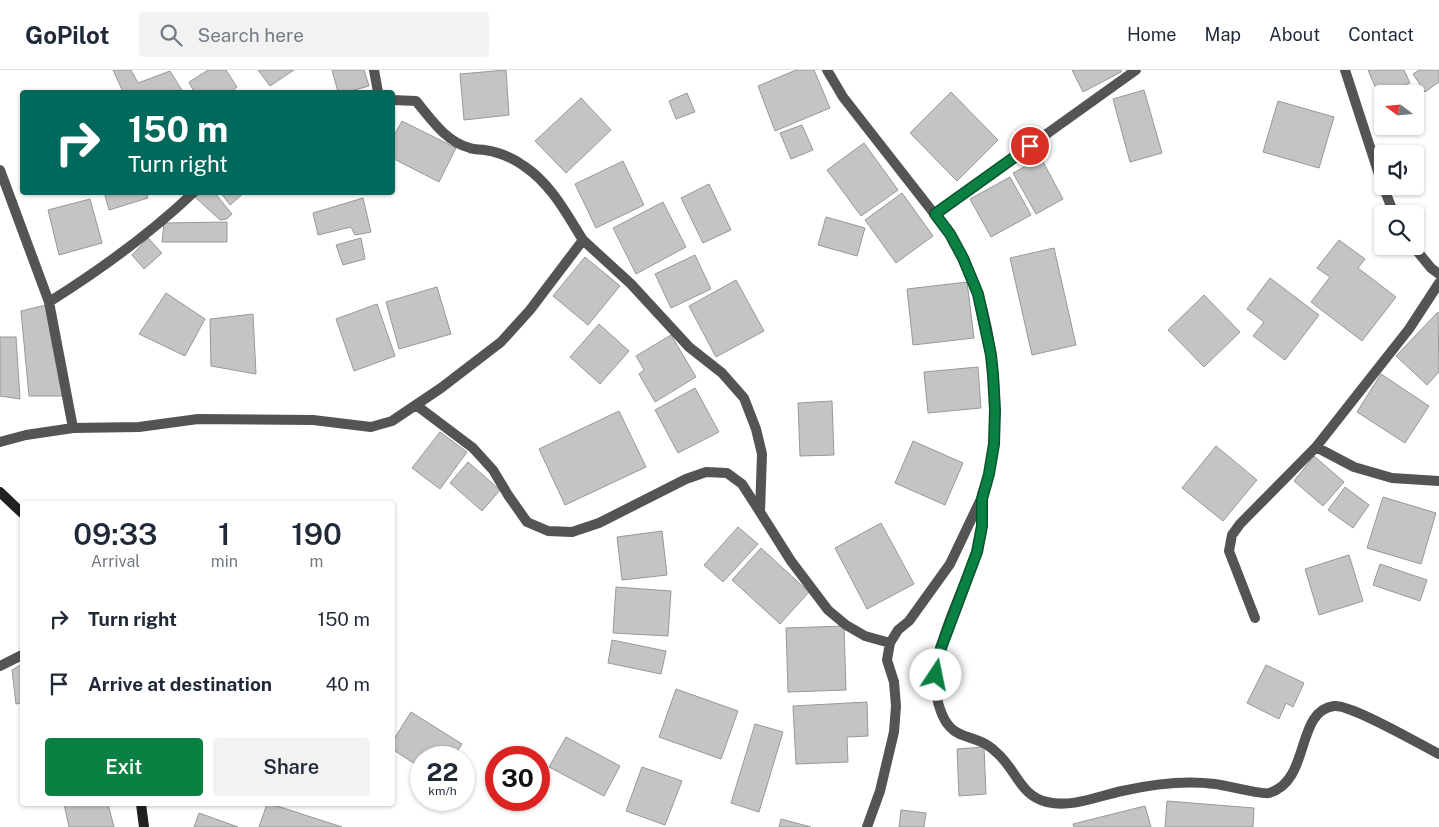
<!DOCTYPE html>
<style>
body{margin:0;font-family:"Public Sans",sans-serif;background:#f2f2f3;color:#1f2937;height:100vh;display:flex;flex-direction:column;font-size:19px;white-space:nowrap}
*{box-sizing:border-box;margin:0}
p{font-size:16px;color:#747a83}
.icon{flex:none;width:28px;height:28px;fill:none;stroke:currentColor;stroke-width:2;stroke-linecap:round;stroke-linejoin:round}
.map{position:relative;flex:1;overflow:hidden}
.details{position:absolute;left:20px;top:431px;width:375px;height:305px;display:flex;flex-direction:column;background:#fff;border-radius:5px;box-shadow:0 1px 4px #0004}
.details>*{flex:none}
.guide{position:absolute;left:20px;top:20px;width:375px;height:105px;border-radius:5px;box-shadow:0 1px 4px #0004;background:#00695c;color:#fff;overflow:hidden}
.needle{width:32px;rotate:286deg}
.fabs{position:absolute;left:1374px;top:15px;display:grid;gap:10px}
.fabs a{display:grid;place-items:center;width:50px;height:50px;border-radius:5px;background:#fff;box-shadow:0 1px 4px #0004;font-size:25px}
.speed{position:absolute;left:410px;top:676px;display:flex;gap:10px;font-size:25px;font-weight:700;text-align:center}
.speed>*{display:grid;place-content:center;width:65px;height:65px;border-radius:50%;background:#fff;box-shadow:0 1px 4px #0004;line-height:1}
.speed small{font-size:12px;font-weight:400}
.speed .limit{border:8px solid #d22;background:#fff;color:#111}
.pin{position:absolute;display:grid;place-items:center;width:42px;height:42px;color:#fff;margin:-21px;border:2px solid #fff;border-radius:50%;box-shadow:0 1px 5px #0007}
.me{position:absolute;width:55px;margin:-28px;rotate:11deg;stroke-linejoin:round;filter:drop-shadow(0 0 4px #0008)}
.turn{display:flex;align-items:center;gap:18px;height:105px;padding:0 25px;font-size:22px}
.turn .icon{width:65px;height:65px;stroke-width:2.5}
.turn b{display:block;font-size:35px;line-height:42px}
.eta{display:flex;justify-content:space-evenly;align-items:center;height:85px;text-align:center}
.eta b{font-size:30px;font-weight:600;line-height:35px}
.button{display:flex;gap:10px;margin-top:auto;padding:10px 25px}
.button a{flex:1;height:58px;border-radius:5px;background:#0b8043;color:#fff;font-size:20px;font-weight:600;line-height:58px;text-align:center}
.button a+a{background:#f2f2f3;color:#1f2937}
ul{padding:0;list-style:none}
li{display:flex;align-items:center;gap:15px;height:65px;padding:0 25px}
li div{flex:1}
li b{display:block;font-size:19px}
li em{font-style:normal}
header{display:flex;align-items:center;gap:30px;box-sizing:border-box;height:70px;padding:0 25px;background:#fff;border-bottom:1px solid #e0e1e3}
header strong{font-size:24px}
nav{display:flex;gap:28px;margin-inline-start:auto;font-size:18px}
.search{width:350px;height:45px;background:#f2f2f3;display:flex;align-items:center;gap:12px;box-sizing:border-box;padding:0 18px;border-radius:5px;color:#747a83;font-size:19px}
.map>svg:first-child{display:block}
.building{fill:#c4c4c4;stroke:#989898}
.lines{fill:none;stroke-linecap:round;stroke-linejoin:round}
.minor{stroke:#545454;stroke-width:10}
.tertiary{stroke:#545454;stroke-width:10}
.secondary{stroke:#212121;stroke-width:10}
.route-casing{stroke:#07532c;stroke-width:12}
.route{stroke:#0b8043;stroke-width:9}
</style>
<header>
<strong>GoPilot</strong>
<div class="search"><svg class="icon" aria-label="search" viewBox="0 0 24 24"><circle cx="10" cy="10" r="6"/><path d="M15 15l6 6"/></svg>Search here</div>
<nav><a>Home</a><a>Map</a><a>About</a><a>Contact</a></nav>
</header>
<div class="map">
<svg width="1439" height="757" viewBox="0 0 1439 757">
<rect width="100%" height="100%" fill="#fff"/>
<!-- building -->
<path class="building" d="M 113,0 L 131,0 L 138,13 L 170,1 L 183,22 L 123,22 Z
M 208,0 L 226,0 L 237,17 L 231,22 L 194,22 L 189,12 Z
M 258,0 L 294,0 L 270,16 Z
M 332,0 L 364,0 L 369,16 L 347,22 L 338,22 Z
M 506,0 L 509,45 L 464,50 L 460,4 Z
M 796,0 L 814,0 L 830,38 L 775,61 L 758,16 Z
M 1072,0 L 1121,0 L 1121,2 L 1083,22 Z
M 1368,0 L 1404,0 L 1410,13 L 1379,26 Z
M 1419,0 L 1439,0 L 1439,12 L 1425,22 L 1413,4 Z
M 1144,20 L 1162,83 L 1130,92 L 1113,29 Z
M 951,22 L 998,70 L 957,111 L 910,63 Z
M 687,23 L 695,42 L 676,49 L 669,31 Z
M 581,28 L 611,60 L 566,103 L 535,71 Z
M 1278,31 L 1334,47 L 1319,98 L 1263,82 Z
M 402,51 L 456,78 L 439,112 L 392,88 L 392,69 Z
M 802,55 L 813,80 L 791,89 L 780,63 Z
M 864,73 L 898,120 L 861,146 L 827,100 Z
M 1041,88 L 1063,129 L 1036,144 L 1013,103 Z
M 623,91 L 644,135 L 596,158 L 575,114 Z
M 1010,107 L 1031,145 L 991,167 L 970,129 Z
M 709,114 L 731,160 L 703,173 L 681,128 Z
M 104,122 L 146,122 L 148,128 L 109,140 Z
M 202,122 L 214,122 L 232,144 L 227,149 L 220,150 L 195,127 Z
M 220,122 L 245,122 L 230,135 Z
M 902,123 L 933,166 L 896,193 L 865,150 Z
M 363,128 L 371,162 L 355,165 L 351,157 L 318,165 L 313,143 Z
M 90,129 L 102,173 L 59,185 L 48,140 Z
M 663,132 L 686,177 L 636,204 L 613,158 Z
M 826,147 L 865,158 L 857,186 L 818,175 Z
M 227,152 L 227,172 L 162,172 L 164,153 Z
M 148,168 L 162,183 L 144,199 L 132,185 Z
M 361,168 L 365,189 L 343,195 L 336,175 Z
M 1339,170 L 1365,189 L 1358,198 L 1396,227 L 1362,271 L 1311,232 L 1330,207 L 1317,198 Z
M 1054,178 L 1076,275 L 1032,285 L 1010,188 Z
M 695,185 L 711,219 L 671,238 L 655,204 Z
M 585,187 L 620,216 L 588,255 L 553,226 Z
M 1270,208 L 1319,245 L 1285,290 L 1253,266 L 1264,252 L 1247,239 Z
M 736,210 L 764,261 L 716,287 L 689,236 Z
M 967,212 L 974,268 L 913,275 L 907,219 Z
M 437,217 L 451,264 L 399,279 L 386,232 Z
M 166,223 L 205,249 L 185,286 L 139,264 Z
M 1204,225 L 1240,262 L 1204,297 L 1168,260 Z
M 377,234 L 395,286 L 354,301 L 336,249 Z
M 46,235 L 63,326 L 29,326 L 21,241 Z
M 1438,242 L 1439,302 L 1427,315 L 1396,286 Z
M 253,244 L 256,304 L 211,296 L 210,249 Z
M 599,254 L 629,281 L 600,314 L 570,287 Z
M 671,265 L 696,307 L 655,332 L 639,304 L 644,300 L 636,286 Z
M 0,267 L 16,267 L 20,329 L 0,326 Z
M 978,297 L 981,338 L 928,343 L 924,302 Z
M 1381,304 L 1429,336 L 1405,373 L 1357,342 Z
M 695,318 L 719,362 L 678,383 L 655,340 Z
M 832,331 L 834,385 L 800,386 L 798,333 Z
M 619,341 L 646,397 L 565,435 L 539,379 Z
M 440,362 L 467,382 L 440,419 L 412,398 Z
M 913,371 L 963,393 L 945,435 L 895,413 Z
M 1216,376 L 1257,410 L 1223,451 L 1182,418 Z
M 1314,386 L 1344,412 L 1323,436 L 1294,411 Z
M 468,392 L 500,420 L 482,441 L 450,413 Z
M 1345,417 L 1369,435 L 1353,458 L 1328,440 Z
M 1383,427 L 1436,443 L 1421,494 L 1367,478 Z
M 881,453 L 914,514 L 867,539 L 835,478 Z
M 738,457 L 758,474 L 723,512 L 704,495 Z
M 662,461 L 667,505 L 622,510 L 617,467 Z
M 761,478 L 809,522 L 780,554 L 732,510 Z
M 1349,485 L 1363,531 L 1319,545 L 1305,499 Z
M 1380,494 L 1427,510 L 1420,531 L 1373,515 Z
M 616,517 L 671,521 L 668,566 L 613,563 Z
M 844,556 L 846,620 L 788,622 L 786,558 Z
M 612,570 L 666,581 L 661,604 L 608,593 Z
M 22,594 L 22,633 L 16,634 L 12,600 Z
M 1266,595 L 1304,613 L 1293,637 L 1286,633 L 1279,649 L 1247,633 Z
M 676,619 L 738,641 L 721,689 L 659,667 Z
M 867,632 L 868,666 L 847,667 L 848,692 L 796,694 L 793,636 Z
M 411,642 L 462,674 L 453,688 L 421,688 L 421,698 L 392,679 L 392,672 Z
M 755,654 L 783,662 L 759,742 L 731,733 Z
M 566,667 L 620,696 L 604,726 L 549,697 Z
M 984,677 L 986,724 L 959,726 L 957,679 Z
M 642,697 L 682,711 L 665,755 L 626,741 Z
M 1167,731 L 1254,738 L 1253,757 L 1165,757 Z
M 64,734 L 108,734 L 114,757 L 69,757 Z
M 267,734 L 271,734 L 342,757 L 259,757 Z
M 1145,736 L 1151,757 L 1074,757 L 1073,754 Z
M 901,740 L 926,743 L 924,757 L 899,757 Z
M 199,743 L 238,757 L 194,757 Z
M 781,749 L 811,757 L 779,757 Z"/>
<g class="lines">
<!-- minor -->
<path class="minor" d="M 374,0 L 378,22
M 827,0 L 843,27 L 950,164 C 960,183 971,203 978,224 C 992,266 999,332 993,376 C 992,385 991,395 989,404 C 987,412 982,421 981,430 C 981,437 982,445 982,452 C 982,463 979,475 976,485 C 960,530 931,577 937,627 C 938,635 943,650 950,657 C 958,666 968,666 979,671 C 985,673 992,678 997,683 C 1016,699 1020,726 1047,732 C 1072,738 1098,726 1122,721 C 1153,714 1184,710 1215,714 C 1226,715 1261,725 1269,723 C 1311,711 1295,641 1334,636 C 1351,634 1421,675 1439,684
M 392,30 L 416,31 C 431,49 446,72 470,78 C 474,80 480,79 485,80 C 498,82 513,88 524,96 C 551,114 566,143 583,170
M 0,100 L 49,232 L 73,358
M 935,144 L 1136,0
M 49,232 C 100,200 150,164 194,122
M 416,335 L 473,378 L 493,400 L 508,425 L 527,452 L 548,461 L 572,462 L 599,453 L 686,409 L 706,402 L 727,403 L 742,414 L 760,442
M 0,372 L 26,365 L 73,358 L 139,357 L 198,349 L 313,350 L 371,357 L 392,351 L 441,318 L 501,272 L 530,240 L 583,170 L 631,214 L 689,277 L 722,303 L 744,328 L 756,359 L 762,384 L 760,442 L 791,491 L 828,540 L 846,555 L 865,566 L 890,573
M 1316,377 L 1354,397 L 1392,408 L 1439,411
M 1255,548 L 1229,481 L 1232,465 L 1240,454 L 1316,377 L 1409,259 L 1439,213
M 0,596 L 22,585
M 867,757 L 880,721 L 894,662 L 896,636 L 894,612 L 887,590 L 890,573 L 898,560 L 909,551 L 950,494 L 980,431"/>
<!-- tertiary -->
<path class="tertiary" d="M 1345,0 L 1382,114
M 1383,116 L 1394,144
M 1413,176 L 1431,198 L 1439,204"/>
<!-- secondary -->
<path class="secondary" d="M 0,422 L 22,443
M 141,734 L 144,757"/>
</g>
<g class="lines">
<defs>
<path id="route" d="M 936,605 L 941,578 L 977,482 L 982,456 L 982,429 L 989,404 L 994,374 L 995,340 L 993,305 L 991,285 L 978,224 L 963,188 L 950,164 L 935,144 L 1030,76"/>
</defs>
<!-- route casing -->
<use href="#route" class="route-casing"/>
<!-- route -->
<use href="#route" class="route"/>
</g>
</svg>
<div class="fabs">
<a><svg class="needle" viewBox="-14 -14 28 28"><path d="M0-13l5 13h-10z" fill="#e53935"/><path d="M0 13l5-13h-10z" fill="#747a83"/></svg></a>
<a><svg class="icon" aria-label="sound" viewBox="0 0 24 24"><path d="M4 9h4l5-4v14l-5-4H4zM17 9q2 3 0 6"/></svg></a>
<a><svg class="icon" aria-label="search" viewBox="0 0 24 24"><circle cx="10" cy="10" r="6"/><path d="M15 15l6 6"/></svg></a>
</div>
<div class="speed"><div>22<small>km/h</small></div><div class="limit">30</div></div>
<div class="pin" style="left:1030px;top:76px;background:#d93025"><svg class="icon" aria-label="arrive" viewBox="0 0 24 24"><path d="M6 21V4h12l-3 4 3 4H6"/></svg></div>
<svg class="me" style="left:936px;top:605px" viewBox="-20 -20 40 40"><circle r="19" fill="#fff"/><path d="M0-13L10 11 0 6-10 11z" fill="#0b8043"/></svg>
<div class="guide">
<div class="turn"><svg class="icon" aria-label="right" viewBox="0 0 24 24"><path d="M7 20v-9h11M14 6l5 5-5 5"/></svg><div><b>150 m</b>Turn right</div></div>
</div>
<section class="details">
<div class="eta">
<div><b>09:33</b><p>Arrival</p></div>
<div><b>1</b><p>min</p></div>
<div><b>190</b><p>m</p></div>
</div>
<ul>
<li><svg class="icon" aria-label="right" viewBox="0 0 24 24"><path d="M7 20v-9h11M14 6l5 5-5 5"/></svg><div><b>Turn right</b></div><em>150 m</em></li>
<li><svg class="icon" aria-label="arrive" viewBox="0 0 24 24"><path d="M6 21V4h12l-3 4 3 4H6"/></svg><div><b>Arrive at destination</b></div><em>40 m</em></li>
</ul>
<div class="button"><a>Exit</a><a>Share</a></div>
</section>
</div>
